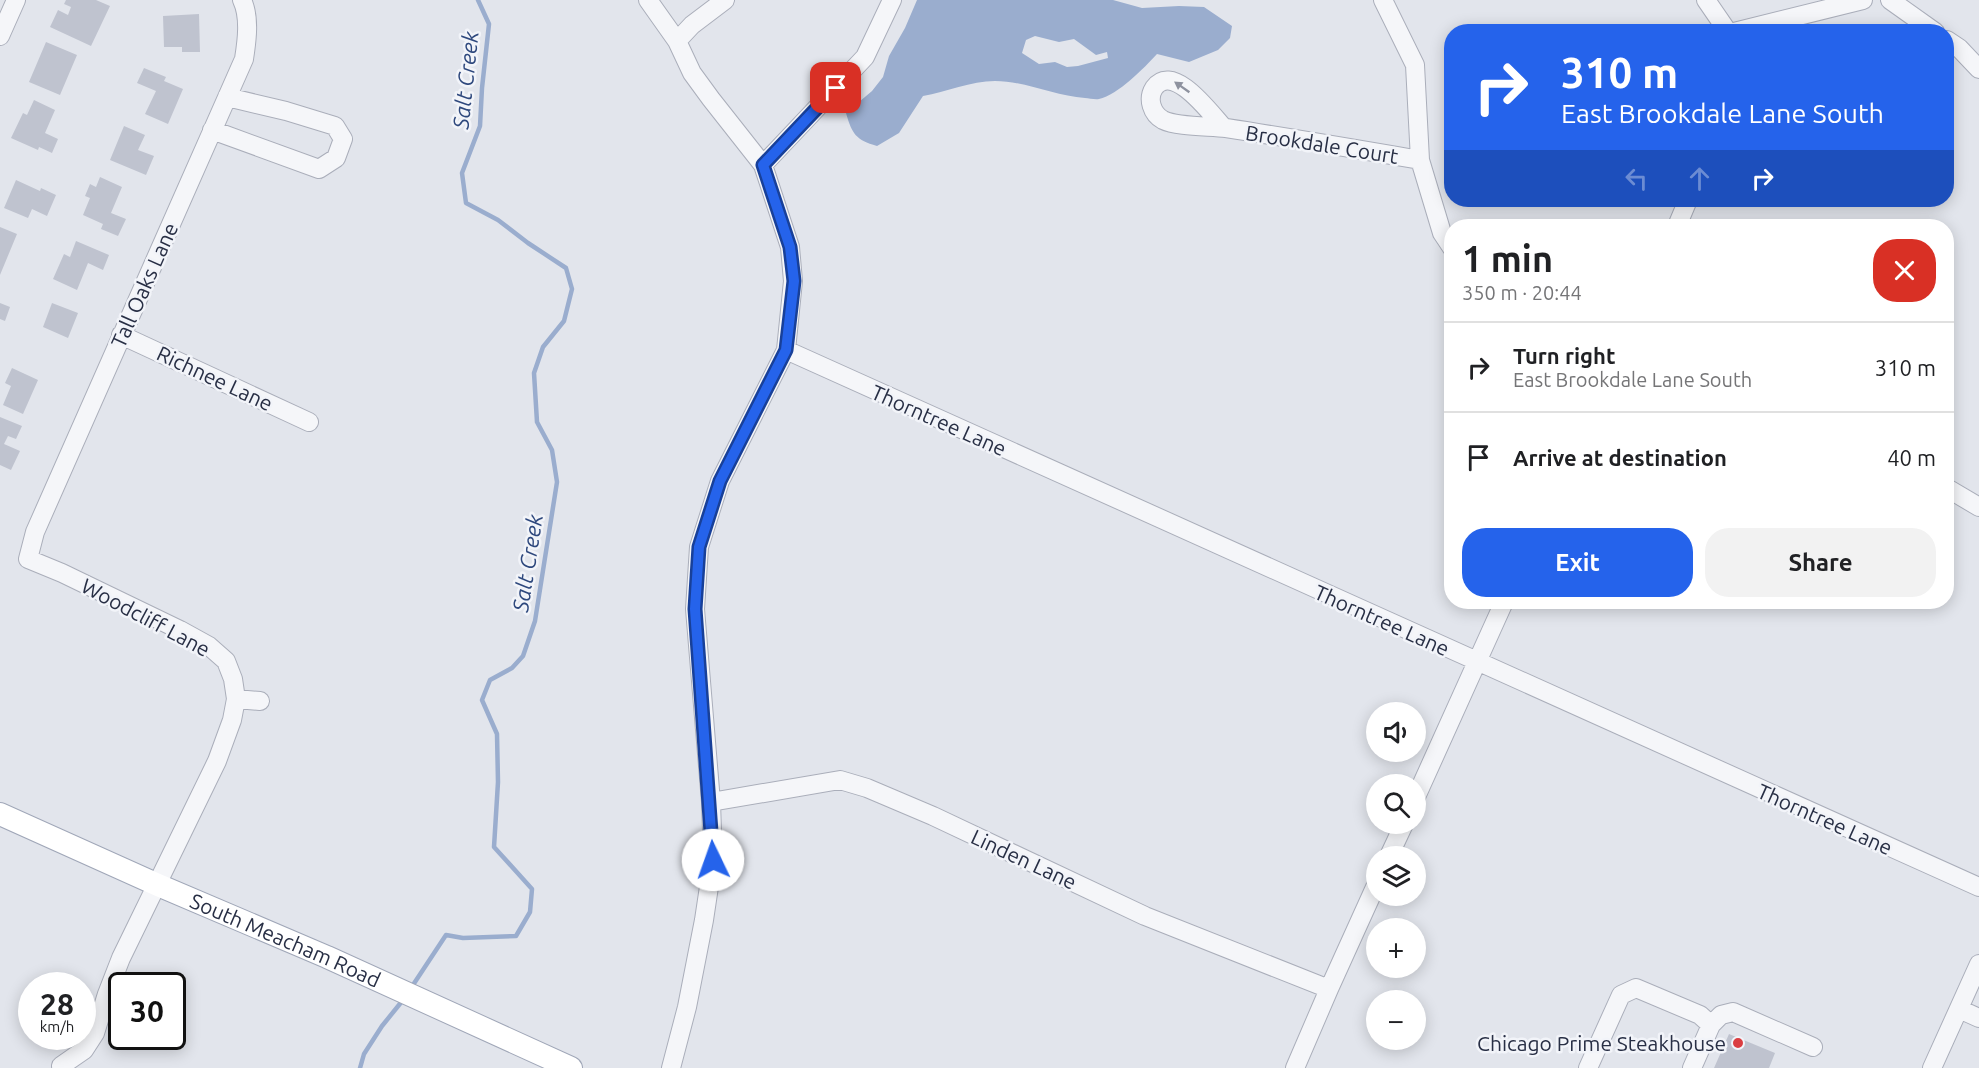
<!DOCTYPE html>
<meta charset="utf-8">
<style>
body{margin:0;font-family:Ubuntu,sans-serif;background:#f2f2f2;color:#202124;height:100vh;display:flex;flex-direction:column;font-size:22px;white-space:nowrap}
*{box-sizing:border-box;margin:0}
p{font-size:20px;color:#757577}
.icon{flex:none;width:33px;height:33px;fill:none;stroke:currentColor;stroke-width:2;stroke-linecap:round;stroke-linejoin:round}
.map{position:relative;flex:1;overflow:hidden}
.details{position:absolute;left:1444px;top:219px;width:510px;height:390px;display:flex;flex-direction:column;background:#fff;border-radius:24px;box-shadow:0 3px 15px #0003}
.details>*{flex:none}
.banner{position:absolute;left:1444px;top:24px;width:510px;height:183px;border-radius:24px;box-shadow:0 3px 15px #0003;background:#2563eb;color:#fff;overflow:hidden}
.buttons{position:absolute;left:1366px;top:702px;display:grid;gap:12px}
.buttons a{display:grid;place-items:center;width:60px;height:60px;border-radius:50%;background:#fff;box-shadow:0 3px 15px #0003;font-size:30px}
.speed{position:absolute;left:18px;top:972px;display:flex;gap:12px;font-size:30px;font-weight:700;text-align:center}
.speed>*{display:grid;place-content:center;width:78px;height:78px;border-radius:50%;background:#fff;box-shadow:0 3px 15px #0003;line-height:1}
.speed small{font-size:15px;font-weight:400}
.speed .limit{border:3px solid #111;border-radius:9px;background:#fff;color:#111}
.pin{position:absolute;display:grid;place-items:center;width:51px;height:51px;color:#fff;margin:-26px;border-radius:12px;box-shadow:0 3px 9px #0006}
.me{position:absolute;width:66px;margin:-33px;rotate:357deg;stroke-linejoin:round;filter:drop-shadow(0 0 4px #0008)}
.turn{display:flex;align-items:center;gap:21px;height:126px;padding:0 18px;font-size:27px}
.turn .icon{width:78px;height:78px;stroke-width:2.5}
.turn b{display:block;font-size:42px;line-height:51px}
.lanes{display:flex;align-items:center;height:57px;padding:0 18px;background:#0003;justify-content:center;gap:30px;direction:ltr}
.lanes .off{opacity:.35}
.round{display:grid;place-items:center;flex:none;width:63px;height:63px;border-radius:24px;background:#f2f2f2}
.overview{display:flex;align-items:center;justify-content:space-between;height:102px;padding:0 18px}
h1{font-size:36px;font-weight:700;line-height:45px}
.action{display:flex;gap:12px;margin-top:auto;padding:12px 18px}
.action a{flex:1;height:69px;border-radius:24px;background:#2563eb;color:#fff;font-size:24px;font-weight:700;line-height:69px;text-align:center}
.action a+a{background:#f2f2f2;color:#202124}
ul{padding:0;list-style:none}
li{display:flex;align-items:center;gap:18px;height:90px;padding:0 18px;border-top:2px solid #e0e0e0}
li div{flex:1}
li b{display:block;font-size:22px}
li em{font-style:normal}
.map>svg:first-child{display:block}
.water{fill:#9aadce;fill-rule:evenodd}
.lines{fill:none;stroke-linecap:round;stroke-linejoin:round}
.stream{stroke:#9aadce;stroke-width:4.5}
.building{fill:#bfc3cf}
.minor-casing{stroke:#aaaeba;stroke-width:20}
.major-casing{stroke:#a0a7b8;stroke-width:24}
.minor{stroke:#f5f6f9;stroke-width:18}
.major{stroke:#fff;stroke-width:22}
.oneway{fill:#8e929f}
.route-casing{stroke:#184099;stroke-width:15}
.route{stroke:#2563eb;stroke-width:10}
.poi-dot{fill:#da3d41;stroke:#f2f4f9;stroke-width:2}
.labels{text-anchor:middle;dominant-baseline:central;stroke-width:5;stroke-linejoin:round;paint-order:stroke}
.street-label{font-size:21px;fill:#282f45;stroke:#f2f4f9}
.poi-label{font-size:21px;fill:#282f45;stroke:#f2f4f9;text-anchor:end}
.water-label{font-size:22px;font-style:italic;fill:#2e487d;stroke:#f2f4f9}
</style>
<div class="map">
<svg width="1979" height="1068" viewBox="0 0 1979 1068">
<rect width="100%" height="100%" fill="#e2e5ec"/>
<!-- water -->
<path class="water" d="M 917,0 L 1113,0 L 1142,8 L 1179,6 L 1204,7 L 1232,26 L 1230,38 L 1218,50 L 1189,62 L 1157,54 C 1144,68 1118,95 1099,99 C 1095,100 1089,98 1085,98 C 1055,96 1026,81 995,81 C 971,81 946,92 923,96 L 899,133 L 877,146 C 856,140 852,134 846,113 L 872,91 L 883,77 L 889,56 L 905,28 ZM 1035,36 L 1059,42 L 1074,39 L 1096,55 L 1107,52 L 1108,58 L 1078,66 L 1067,67 L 1055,62 L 1039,64 L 1022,53 L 1026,40 Z"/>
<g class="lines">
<!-- stream -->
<path class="stream" d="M 411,988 L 446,935 L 463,938 L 516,936 L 530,912 L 532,889 L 494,847 L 498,782 L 497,734 L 482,700 L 490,680 L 512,668 L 523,656 L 535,621 L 557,482 L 552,450 L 537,422 L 534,373 L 543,347 L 564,321 L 572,289 L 566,268 L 528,243 L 498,220 L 466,203 L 462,173 L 480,126 L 482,88 L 489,24 L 478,0
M 360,1068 L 364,1054 L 382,1026 L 403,1000"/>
</g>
<!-- building -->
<path class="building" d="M 66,0 L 96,0 L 110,6 L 91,46 L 50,27 L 58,10 L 68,15 L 71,7 L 64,4 Z
M 199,14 L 200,52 L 182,52 L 182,47 L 164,47 L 163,16 Z
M 46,42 L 77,55 L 60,95 L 29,82 Z
M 144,68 L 166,77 L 164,81 L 183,89 L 168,124 L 145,114 L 156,91 L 137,83 Z
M 34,100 L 55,110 L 45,133 L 58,139 L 52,153 L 39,147 L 38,150 L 11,138 L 23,113 L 27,115 Z
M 124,126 L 145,135 L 138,150 L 154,156 L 146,175 L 110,160 Z
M 100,177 L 122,187 L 111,213 L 126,219 L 118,236 L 101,229 L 103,224 L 83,215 L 90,198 L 85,196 L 90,184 L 96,187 Z
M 16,180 L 40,191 L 41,188 L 56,195 L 47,216 L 32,209 L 28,218 L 4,208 Z
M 0,227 L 17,234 L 0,275 Z
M 76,241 L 109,255 L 103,270 L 88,263 L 77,290 L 53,279 L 64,254 L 70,257 Z
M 0,303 L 10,307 L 5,321 L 0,319 Z
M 52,303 L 78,313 L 68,338 L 43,327 Z
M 12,368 L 38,380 L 23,414 L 3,405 L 11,386 L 5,383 Z
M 0,417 L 22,426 L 16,439 L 8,436 L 4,444 L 20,451 L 11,470 L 0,465 Z
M 1729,1034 L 1775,1053 L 1769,1068 L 1714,1068 Z"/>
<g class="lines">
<defs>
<path id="minor" d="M 648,0 L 677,41 L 692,73 L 711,99 L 763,165 L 790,247 L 793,281 L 786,350 L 720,481 L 699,547 L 695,609 L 711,802 L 713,860 L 704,920 L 687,1007 L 671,1068
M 1383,0 L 1415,65 L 1420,160 L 1442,233 L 1452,248
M 1706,0 L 1728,32
M 1890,0 L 1935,32
M 1734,32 L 1863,0
M 0,36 L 16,0
M 1947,40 L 1959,48 L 1979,69
M 677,41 L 692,25 L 725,0
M 1224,128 C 1211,114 1173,61 1154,88 C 1147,99 1152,114 1163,120 C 1177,127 1209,126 1226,128 C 1291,138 1356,149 1420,160
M 212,130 L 319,169 L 336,158 L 343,139 L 335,126 L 286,111 L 227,97
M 763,165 L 865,57 L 892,0
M 1677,226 L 1688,200
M 121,335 L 309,422
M 786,350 L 1979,887
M 1947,488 L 1979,507
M 236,699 L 260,701
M 1416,797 L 1504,602
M 711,802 L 840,780 L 867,788 L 933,816 L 1145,916 L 1329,989
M 1389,856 L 1404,824
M 1959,1009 L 1979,1018
M 1711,1025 L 1721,1015 L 1733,1012 L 1813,1047
M 61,1066 L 84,1050 L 95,1033 L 107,994 L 121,958 L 217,761 L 232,720 L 236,699 L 233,679 L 226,661 L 209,646 L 180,630 L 62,573 L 28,559 L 35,532 L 244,59 C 247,40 250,17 242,0
M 1295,1068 L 1329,989 L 1377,883
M 1588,1068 L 1621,995 L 1636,988 L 1700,1015 L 1711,1025 L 1692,1068
M 1932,1068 L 1979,964"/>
<g id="major">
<path id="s1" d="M 0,814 L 158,885 L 327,957 L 571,1068"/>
</g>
</defs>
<!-- minor casing -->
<use href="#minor" class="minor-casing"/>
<!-- major casing -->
<use href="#major" class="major-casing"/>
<!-- minor -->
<use href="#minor" class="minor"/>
<!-- major -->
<use href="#major" class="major"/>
</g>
<!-- one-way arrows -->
<defs><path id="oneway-solid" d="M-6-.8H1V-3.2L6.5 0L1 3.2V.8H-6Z" transform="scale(1.5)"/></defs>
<use class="oneway" href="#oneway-solid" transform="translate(1182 87) rotate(-145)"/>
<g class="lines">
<defs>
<path id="route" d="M 713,860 L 695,609 L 699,547 L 720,481 L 786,350 L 794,281 L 790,247 L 763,165 L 836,88"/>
</defs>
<!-- route casing -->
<use href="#route" class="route-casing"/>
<!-- route -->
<use href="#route" class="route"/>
</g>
<!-- markers -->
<circle class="poi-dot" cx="1738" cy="1043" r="6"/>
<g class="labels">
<!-- street labels -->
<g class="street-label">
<text transform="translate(1322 144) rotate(9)">Brookdale Court</text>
<text transform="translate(144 285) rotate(-66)">Tall Oaks Lane</text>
<text transform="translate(215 378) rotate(25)">Richnee Lane</text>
<text transform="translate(939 420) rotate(24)">Thorntree Lane</text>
<text transform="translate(146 617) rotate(28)">Woodcliff Lane</text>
<text transform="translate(1382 620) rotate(24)">Thorntree Lane</text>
<text transform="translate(1825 819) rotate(24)">Thorntree Lane</text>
<text transform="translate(1024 859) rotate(25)">Linden Lane</text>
<text stroke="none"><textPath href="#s1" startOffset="312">South Meacham Road</textPath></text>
</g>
<!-- poi labels -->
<g class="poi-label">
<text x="1726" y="1043">Chicago Prime Steakhouse</text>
</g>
<!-- water labels -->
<g class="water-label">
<text transform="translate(465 80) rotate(-84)">Salt Creek</text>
<text transform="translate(527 563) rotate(-81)">Salt Creek</text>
</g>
</g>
</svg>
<div class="buttons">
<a><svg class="icon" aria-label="sound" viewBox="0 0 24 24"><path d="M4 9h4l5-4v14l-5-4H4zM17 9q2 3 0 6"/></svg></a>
<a><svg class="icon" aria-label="search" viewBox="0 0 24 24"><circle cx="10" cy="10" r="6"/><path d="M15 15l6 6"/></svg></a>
<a><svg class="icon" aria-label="layers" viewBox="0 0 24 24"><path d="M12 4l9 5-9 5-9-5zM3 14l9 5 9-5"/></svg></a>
<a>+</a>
<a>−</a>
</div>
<div class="speed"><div>28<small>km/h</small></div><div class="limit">30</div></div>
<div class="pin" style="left:836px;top:88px;background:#d93025"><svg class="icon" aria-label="arrive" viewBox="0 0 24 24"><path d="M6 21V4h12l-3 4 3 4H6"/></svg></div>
<svg class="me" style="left:713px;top:860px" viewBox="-20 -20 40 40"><circle r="19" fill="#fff"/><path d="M0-13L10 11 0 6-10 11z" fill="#2563eb"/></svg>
<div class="banner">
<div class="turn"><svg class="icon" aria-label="right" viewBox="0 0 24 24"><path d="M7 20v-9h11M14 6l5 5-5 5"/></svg><div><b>310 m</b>East Brookdale Lane South</div></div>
<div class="lanes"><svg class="icon off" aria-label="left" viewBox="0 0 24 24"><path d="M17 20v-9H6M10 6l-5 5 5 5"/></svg><svg class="icon off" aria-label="ahead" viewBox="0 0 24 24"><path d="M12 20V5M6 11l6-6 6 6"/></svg><svg class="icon" aria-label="right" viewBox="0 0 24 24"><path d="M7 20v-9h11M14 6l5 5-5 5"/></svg></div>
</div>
<section class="details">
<div class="overview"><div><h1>1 min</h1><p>350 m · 20:44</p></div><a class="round" style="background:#d93025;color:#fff"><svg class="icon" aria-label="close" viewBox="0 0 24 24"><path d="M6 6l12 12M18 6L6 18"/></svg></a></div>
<ul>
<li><svg class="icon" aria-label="right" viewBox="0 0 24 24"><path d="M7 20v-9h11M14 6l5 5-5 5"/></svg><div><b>Turn right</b><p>East Brookdale Lane South</p></div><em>310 m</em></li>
<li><svg class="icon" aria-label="arrive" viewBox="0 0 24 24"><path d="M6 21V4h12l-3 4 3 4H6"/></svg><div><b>Arrive at destination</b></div><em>40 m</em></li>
</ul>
<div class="action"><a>Exit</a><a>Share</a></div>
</section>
</div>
